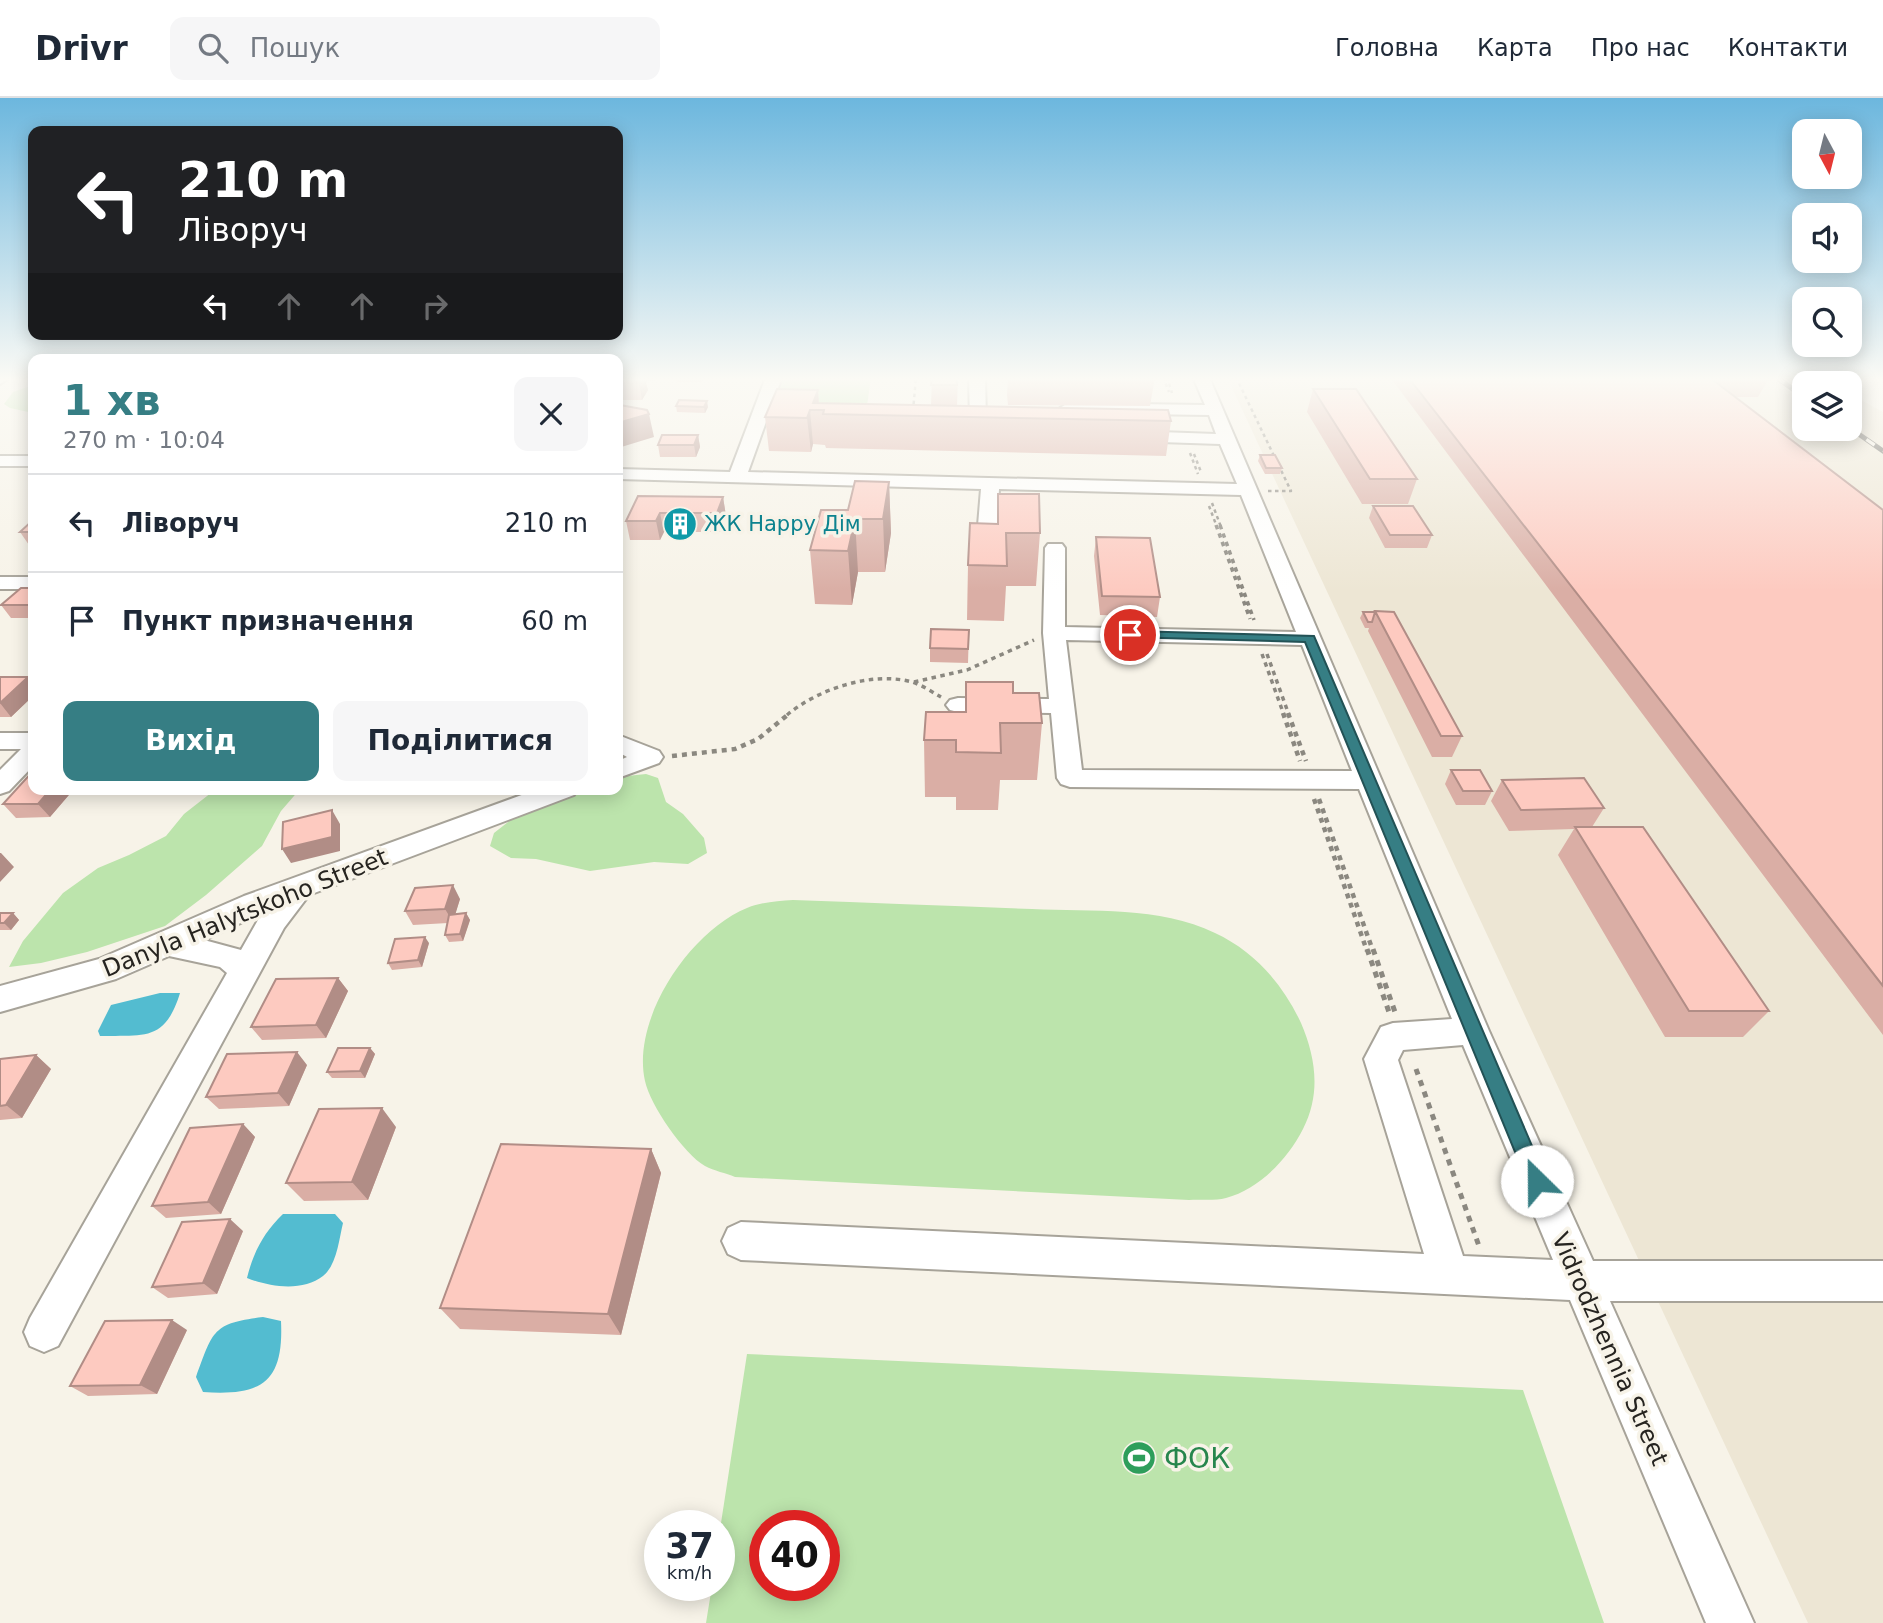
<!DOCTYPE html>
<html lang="uk">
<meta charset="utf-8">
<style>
body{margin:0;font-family:"DejaVu Sans",sans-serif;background:#f6f6f7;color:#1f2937;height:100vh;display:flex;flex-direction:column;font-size:26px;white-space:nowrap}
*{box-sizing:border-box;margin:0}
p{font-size:23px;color:#747a83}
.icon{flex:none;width:38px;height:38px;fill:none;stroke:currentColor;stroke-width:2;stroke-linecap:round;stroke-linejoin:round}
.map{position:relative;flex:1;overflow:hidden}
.details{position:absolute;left:28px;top:256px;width:595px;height:441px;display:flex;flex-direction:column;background:#fff;border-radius:14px;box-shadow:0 4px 18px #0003}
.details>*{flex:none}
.guide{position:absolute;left:28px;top:28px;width:595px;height:214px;border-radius:14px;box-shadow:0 4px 18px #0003;background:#202124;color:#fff;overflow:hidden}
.needle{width:46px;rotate:173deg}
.tools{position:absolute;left:1792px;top:21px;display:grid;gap:14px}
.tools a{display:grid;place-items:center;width:70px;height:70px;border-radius:14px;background:#fff;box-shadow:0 4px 18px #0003;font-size:35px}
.speed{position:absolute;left:644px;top:1412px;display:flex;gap:14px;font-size:35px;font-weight:700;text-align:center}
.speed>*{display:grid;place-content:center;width:91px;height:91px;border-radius:50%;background:#fff;box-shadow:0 4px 18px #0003;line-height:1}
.speed small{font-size:18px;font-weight:400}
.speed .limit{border:10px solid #d22;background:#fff;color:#111}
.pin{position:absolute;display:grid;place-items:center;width:60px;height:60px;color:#fff;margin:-30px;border:4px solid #fff;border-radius:50%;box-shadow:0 2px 7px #0007}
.me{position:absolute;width:77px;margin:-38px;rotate:337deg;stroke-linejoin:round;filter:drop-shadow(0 0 5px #0008)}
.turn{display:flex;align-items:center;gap:24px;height:147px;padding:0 35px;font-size:32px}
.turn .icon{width:91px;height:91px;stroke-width:2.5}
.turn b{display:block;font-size:49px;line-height:60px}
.lanes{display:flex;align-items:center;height:66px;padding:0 35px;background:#0003;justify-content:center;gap:35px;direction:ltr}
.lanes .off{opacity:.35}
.round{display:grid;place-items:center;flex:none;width:74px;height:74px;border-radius:14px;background:#f6f6f7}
.overview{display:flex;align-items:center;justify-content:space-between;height:119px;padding:0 35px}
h1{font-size:42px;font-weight:800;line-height:52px;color:#367e84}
.cta{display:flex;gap:14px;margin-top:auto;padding:14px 35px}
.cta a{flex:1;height:80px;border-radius:14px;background:#367e84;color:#fff;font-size:28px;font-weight:800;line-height:80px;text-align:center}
.cta a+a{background:#f6f6f7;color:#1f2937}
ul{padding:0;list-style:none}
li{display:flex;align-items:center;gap:21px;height:98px;padding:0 35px;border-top:2px solid #e0e1e3}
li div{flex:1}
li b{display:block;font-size:26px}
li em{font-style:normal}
header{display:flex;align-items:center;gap:42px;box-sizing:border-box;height:98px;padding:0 35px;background:#fff;border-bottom:2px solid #e0e1e3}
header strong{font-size:33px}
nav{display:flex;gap:38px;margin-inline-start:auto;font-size:24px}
.search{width:490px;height:63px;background:#f6f6f7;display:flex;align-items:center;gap:18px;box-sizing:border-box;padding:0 24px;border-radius:14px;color:#747a83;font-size:26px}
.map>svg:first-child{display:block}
.built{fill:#ede6d4}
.green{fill:#bce4ac;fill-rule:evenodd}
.water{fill:#53bcd0}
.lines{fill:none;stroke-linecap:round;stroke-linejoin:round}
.minor-casing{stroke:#a7a399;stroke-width:4}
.path-far3{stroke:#8b8880;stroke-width:2.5;stroke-dasharray:3.5 3.5;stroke-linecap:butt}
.path-far2{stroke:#8b8880;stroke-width:3.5;stroke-dasharray:4.5 4.5;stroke-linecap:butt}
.path-far1{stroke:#8b8880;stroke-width:4.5;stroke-dasharray:5 5;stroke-linecap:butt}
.path{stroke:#8b8880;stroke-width:5;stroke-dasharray:6 6;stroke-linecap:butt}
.minor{fill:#fff;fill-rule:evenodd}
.rail-casing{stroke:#58554f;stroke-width:5}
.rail{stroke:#f7f3e8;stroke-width:3.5;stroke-dasharray:10;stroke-linecap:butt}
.wall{fill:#daaea5}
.shaded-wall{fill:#b18d86}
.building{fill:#fdcac0;stroke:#b18d86;stroke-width:2}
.route{fill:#367e84;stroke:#235256;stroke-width:2}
.labels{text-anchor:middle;stroke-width:7;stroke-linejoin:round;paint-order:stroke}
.far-culture-label{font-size:21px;fill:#0d838f;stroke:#f7f3e8;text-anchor:start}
.street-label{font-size:24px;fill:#262420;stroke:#f7f3e8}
.near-leisure-label{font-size:28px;fill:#27864d;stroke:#f7f3e8;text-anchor:start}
</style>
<header>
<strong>Drivr</strong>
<div class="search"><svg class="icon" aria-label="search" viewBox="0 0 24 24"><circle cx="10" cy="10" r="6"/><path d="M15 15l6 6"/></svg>Пошук</div>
<nav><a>Головна</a><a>Карта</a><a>Про нас</a><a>Контакти</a></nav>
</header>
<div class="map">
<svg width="1883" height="1525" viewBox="0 0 1883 1525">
<rect width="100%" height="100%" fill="#f7f3e8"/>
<!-- built -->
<path class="built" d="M1227,279H1818L1830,285H1804V331H1850V296L1883,314V1525H1808Z"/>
<!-- green -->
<path class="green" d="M784,279H871L867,308L774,307Z
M33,287V315L10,310L4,306L13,294Z
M646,676L658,680L666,704L683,716L704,740L707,755L688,766L654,764L590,773L536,761L511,760L490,748L494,735L512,721L585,691H618V679Z
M216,691H300L281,713L262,748L206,797L165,828L87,854L41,865L9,869L23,843L63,795L98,770L129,757L166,738L184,716Z
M793,802C873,805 952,808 1032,811C1092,814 1159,808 1215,835C1254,853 1283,886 1301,925C1316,960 1321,996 1303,1031C1288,1061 1259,1091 1226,1100C1215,1103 1200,1101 1189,1102L735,1079C726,1075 714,1073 705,1068C684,1056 650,1007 645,983C631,921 690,833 747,810C762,804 777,803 793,802Z
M747,1256L1523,1292L1604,1525H706L712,1488H719V1438ZM765,1428H824V1488H765Z"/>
<!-- water -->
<path class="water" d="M160,895H180C165,944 144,937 100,938L98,933L111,907Z
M283,1116H335L343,1125C339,1141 337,1167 323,1178C303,1194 269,1189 247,1180C253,1155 264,1134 283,1116Z
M263,1219L281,1223C284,1285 261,1298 203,1294L196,1279C213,1233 212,1225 263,1219Z"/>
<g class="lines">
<!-- minor casing -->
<g class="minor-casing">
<path id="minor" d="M0,279H10L0,286Z
M766,279H782L748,374L1237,386L1220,346L1131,343L1123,338L1131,333L1216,336L1209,317L1068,315L1060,310L1068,305L1205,307L1193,279H1209L1489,933L1593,1163H1883V1203H1610L1754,1525H1706L1570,1202L741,1162L728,1156L722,1143L728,1130L741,1124L1424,1156L1364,961L1381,929L1393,925L1452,921L1359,691L1070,689L1061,686L1057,680L1051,615L958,614L950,612L946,607L950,602L958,600L1049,601L1043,535L1045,450L1048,446H1062L1065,450V529L1296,534L1241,397L999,391L995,464L992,468H978L975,464L981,391L618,381V371L730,374ZM1066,542L1302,547L1352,673L1082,672ZM1463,947L1553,1162L1463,1158L1398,962L1403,952Z
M969,279H985L986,323L978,328L970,323Z
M0,358H33V368H0Z
M0,479H33V491H0Z
M0,635H33V668L9,693L0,696V672L21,651H0Z
M618,637L659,653L663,659L659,665L618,680V663L627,659L618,654Z
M538,691H578L574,697L309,797L284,830L58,1248L44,1254L30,1248L24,1234L30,1220L227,875L220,869L169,858L116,881L0,914V888L99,861L244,798ZM262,815L241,852L204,842Z"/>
</g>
<!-- path-far3 -->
<path class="path-far3" d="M1163,279L1169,294
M1167,279L1172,295
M1236,279L1275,360
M913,313L916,279
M1190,355L1198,376
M1194,356L1201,374
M1268,393H1291L1279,368
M1212,405L1221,429
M1209,408L1217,429"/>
<!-- path-far2 -->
<path class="path-far2" d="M1216,427L1250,521
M1220,427L1254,522
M1262,556L1284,617
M1267,556L1289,617
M914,584L967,572L1034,542
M787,617C818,591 872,573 912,584C922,587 932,594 941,599"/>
<!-- path-far1 -->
<path class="path-far1" d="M1283,615L1300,663
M1288,615L1306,663
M672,658L735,651L758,641L790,615
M1314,701L1367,853
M1319,701L1373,853"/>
<!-- path -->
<path class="path" d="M1367,851L1390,917
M1373,851L1395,914
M1416,971L1479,1148"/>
<!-- minor -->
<use href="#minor" class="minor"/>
<!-- rail casing -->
<g class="rail-casing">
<path id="rail" d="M1776,279L1804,299
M1850,330L1883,353"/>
</g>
<!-- rail -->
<use href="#rail" class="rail"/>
</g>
<!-- wall -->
<path class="wall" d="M618,279H705L702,284H677L676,280L647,283L646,285L648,292L642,302H618Z
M932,279H958L957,308L1171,323L1166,358L826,350L825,347L813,346L811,354L769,353L765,319L818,292L819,305L931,307Z
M1008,279H1155L1150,308L1008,307L1007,297Z
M1390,279H1763L1768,282L1758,299H1735L1883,412V937Z
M1313,291L1417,381L1408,406H1362L1307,314Z
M676,308L708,309L705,315L677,314Z
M698,337L700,349L696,359H660L658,347Z
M1260,357L1282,370L1280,376H1265L1258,363Z
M889,384L891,435L885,474H858L852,507L815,506L810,452L848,412Z
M998,396L1040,435L1036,488H1006L1004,523L967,522L968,467L997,426Z
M723,399L726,418L720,434H664L660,442H630L626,423Z
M1373,408L1432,437L1427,450H1385L1369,420Z
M33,422V447H29L20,434Z
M1096,439L1160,499L1157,519L1100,517L1094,458Z
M33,490V520H11L1,507Z
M1363,514H1394L1462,638L1452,659H1432L1368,533L1369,530H1365L1360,520Z
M969,532L968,565L930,564V550Z
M0,579H28L33,585V598L11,619H0Z
M966,584L1013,595L1042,625L1037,682H1000L998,712H956V699H925L924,642L966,614Z
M1451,672L1492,693L1485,707H1456L1445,686Z
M1502,682L1604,710L1592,729L1769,913L1743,939H1665L1558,757L1574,731L1509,733L1491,703Z
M33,691H74L50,719L16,720L3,706Z
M460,801L455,816L466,815L470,822L463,843L449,844L445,837L448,825L413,827L405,813Z
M0,815H13L19,822L11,832H0Z
M429,845L422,869L392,872L388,865Z
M338,880L348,893L326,940L262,942L251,929Z
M370,950L375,956L365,980H332L327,974Z
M36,957L51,971L22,1020L0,1022V961Z
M307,967L289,1008L219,1011L206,999Z
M243,1026L255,1039L221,1116L166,1120L152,1108Z
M396,1029L368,1102L304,1103L286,1085Z
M651,1051L661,1075L621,1237L460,1231L440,1210Z
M243,1133L217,1196L168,1200L152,1189Z
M187,1232L157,1296L88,1298L70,1288Z"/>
<!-- shaded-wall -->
<path class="shaded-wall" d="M634,279H676V280L647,283L646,285L648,292L642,302L638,280Z
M818,292L819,312L813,305Z
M707,303L708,309L705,315L704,309Z
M810,312L813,346L811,354L807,320Z
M649,316L654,339L618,350V325Z
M698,337L700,349L696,359L694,347Z
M889,384L891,435L885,474L883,421Z
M723,399L726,418L720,434L717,415Z
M660,415L664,434L660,442L656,423Z
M855,421L858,474L852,507L848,453Z
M28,579L33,585V598L11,619L0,605Z
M51,691H74L50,719L38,706Z
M332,712L340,726V753L291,765L282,751Z
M0,755H1L14,769L0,784Z
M453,787L460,801L453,824L445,811Z
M13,815L19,822L11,832L4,825Z
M466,815L470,822L463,843L460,836Z
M425,839L429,845L422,869L418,862Z
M338,880L348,893L326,940L316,927Z
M370,950L375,956L365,980L360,973Z
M297,954L307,967L289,1008L278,995Z
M36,957L51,971L22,1020L6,1007Z
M382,1010L396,1029L368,1102L352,1084Z
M243,1026L255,1039L221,1116L208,1104Z
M651,1051L661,1075L621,1237L608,1216Z
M230,1121L243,1133L217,1196L203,1185Z
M172,1222L187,1232L157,1296L140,1287Z"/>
<!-- building -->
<path class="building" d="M932,279H957V287H931Z
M1408,279H1709L1883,412V888Z
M1734,279H1763L1768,282H1739Z
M777,291L818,292L813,305L1168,312L1171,323L823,316L824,312H810L807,320L765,319Z
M1313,291H1356L1417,381H1370Z
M679,302L707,303L704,309L676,308Z
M618,307H620L647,312L649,316L618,325Z
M662,337H698L694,347H658Z
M1260,357H1275L1282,370H1266Z
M855,383L889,384L883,421H855L848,453L810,452L821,412H848Z
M998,396H1039L1040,435H1006L1007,468L968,467L970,425L998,426Z
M638,398L723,399L717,415H660L656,423H626Z
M1373,408H1413L1432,437H1390Z
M33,422V434H20Z
M1096,439L1150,440L1160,499L1102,498Z
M21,490H33V507H1Z
M1375,513L1394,514L1462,638H1441Z
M1363,514H1375L1372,524H1368Z
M931,531L969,532L968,551L930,550Z
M0,579H28L0,605Z
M966,584H1013V595H1039L1042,625H1000L1001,655L956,654V642H924L926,614H966Z
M1451,672H1480L1492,693H1463Z
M33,673V691H51L38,706H3Z
M1584,680L1604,710L1521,712L1502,682Z
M332,712V739L282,751L283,724Z
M1575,729H1643L1769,913H1689Z
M453,787L445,811L405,813L415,790Z
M0,815H13L4,825H0Z
M466,815L460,836L445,837L449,817Z
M425,839L418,862L388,865L395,841Z
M338,880L316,927L251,929L276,881Z
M338,950H370L360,973L327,974Z
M297,954L278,995L206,999L227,956Z
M36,957L6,1007L0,1008V961Z
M382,1010L352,1084L286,1085L319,1011Z
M243,1026L208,1104L152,1108L190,1030Z
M501,1046L651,1051L608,1216L440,1210Z
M230,1121L203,1185L152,1189L182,1124Z
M172,1222L140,1287L70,1288L105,1223Z"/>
<!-- sky -->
<linearGradient id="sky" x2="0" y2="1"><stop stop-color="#6cb7de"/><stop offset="0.57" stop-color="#fbfaf5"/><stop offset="1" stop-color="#fbfaf5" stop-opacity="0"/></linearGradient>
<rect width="1883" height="493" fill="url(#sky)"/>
<!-- route -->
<path class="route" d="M1130,533L1314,538L1547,1083L1544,1090L1537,1093L1530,1090L1527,1083L1305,544L1125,539L1124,537Z"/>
<!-- icons -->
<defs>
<g id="building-disc" transform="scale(1.75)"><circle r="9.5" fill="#0f9aa8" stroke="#f7f3e8"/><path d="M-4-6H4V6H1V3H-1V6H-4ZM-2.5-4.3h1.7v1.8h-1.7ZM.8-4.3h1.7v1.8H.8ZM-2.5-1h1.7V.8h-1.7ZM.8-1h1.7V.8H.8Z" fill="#fff"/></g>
<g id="stadium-disc" transform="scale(1.75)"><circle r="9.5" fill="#2e9e5b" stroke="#f7f3e8"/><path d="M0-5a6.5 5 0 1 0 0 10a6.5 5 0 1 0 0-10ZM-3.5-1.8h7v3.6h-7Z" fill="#fff"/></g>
</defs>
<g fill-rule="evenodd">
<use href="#building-disc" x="680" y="426"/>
<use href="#stadium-disc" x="1139" y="1360"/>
</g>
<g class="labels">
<!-- far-culture labels -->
<g class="far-culture-label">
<text x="704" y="433">ЖК Happy Дім</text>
</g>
<!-- street labels -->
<g class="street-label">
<text transform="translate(245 815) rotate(-22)" y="8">Danyla Halytskoho Street</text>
<text transform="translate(1610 1251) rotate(66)" y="8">Vidrodzhennia Street</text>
</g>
<!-- near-leisure labels -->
<g class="near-leisure-label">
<text x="1164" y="1370">ФОК</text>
</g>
</g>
</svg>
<div class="tools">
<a><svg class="needle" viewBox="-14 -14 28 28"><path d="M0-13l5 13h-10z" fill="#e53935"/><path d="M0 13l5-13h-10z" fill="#747a83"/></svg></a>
<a><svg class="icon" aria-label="sound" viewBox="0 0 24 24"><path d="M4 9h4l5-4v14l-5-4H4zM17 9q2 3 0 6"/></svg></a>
<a><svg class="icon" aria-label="search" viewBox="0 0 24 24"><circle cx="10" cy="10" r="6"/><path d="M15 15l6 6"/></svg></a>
<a><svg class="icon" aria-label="layers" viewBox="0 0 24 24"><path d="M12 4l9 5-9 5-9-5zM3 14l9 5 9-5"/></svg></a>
</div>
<div class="speed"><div>37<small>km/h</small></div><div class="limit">40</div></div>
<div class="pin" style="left:1130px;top:537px;background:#d93025"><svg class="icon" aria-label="arrive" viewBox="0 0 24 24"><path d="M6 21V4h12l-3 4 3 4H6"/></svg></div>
<svg class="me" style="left:1537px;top:1083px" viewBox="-20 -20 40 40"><circle r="19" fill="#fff"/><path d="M0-13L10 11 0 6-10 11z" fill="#367e84"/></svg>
<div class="guide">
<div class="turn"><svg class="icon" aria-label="left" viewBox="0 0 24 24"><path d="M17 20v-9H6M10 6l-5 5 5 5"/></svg><div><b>210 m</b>Ліворуч</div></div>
<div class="lanes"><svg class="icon" aria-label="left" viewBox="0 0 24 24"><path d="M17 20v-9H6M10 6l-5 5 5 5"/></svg><svg class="icon off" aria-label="ahead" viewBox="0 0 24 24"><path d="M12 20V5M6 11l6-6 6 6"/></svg><svg class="icon off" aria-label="ahead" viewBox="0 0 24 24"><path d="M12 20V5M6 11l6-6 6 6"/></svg><svg class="icon off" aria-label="right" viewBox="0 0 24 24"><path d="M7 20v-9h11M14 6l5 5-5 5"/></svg></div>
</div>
<section class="details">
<div class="overview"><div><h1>1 хв</h1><p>270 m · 10:04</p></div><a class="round"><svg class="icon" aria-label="close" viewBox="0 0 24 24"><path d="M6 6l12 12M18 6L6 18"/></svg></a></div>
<ul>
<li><svg class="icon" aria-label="left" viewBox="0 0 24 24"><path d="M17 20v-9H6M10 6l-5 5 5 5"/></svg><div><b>Ліворуч</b></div><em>210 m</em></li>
<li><svg class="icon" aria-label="arrive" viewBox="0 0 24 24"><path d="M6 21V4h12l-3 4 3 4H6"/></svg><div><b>Пункт призначення</b></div><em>60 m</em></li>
</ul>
<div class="cta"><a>Вихід</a><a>Поділитися</a></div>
</section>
</div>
